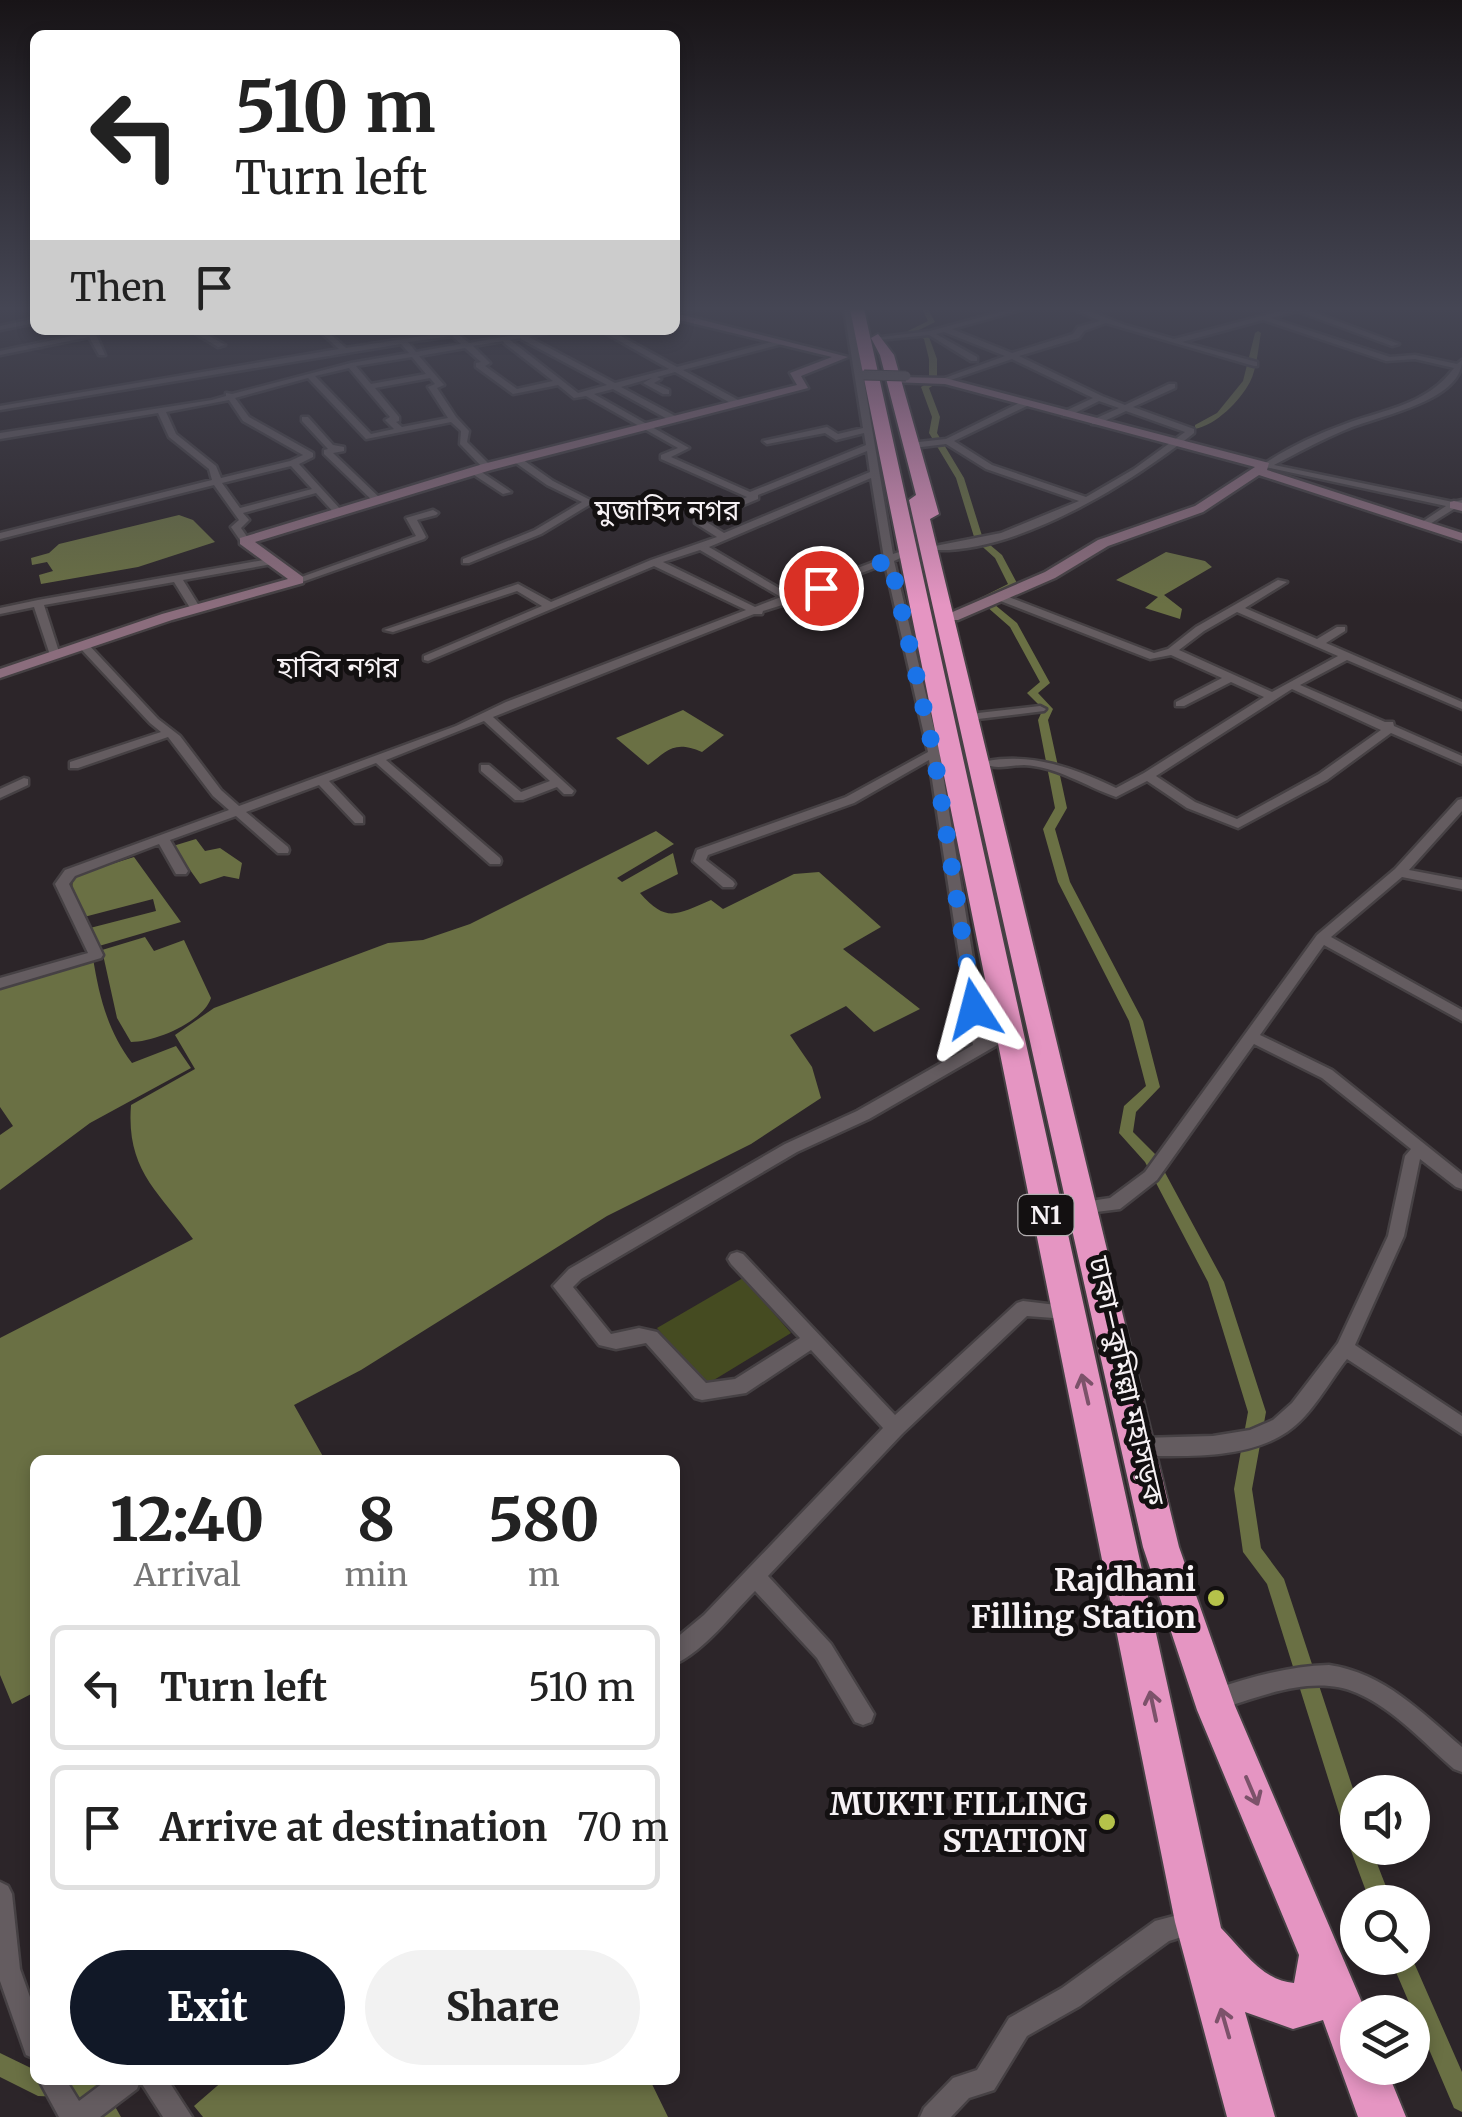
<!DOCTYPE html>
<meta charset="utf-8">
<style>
body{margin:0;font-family:Merriweather,"Noto Sans Bengali",serif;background:#f2f2f2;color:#222;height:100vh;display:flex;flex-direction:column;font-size:38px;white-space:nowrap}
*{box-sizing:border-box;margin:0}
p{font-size:32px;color:#767676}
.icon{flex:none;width:55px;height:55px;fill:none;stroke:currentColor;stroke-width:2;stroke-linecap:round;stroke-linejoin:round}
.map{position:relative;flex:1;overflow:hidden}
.panel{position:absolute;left:30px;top:1455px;width:650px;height:630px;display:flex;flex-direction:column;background:#fff;border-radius:15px;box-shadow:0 5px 15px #0003}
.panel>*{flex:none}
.hud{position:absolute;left:30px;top:30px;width:650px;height:305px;border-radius:15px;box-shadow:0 5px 15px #0003;background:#fff;color:#222;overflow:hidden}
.controls{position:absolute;left:1340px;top:1775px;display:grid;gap:20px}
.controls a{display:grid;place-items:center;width:90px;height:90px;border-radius:50%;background:#fff;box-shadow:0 5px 15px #0003;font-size:50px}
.pin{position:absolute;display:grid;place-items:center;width:85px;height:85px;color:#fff;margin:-42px;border:5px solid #fff;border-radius:50%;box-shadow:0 2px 10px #0007}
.me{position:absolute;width:110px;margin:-55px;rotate:351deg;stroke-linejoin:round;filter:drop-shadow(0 0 8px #0008)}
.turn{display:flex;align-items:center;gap:35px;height:210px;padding:0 40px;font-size:45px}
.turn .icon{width:130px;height:130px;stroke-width:2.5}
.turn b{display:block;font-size:70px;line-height:85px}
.then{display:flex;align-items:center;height:95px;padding:0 40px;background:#0003;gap:20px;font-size:38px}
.eta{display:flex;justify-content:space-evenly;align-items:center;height:170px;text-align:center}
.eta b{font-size:60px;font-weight:800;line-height:70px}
.button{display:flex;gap:20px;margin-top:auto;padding:20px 40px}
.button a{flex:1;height:115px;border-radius:60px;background:#111827;color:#fff;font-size:40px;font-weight:800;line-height:115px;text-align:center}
.button a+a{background:#f2f2f2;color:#222}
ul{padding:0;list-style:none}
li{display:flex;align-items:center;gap:30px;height:125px;margin:0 20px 15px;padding:0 20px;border:5px solid #e0e0e0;border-radius:15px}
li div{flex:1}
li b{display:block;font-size:38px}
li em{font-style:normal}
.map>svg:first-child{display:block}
.green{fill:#454b21}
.water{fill:#6a7044}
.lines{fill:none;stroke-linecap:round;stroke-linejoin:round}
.canal{fill:#6a7044;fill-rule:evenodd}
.street-casing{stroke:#464144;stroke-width:5}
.secondary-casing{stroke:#464144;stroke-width:5}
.highway-casing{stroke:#464144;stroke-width:4}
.street{fill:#645c60;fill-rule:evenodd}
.secondary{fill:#8b6d7d;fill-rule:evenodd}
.highway{fill:#e595c2;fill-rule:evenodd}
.street-bridge-casing{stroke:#464144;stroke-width:11;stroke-linecap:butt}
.street-bridge{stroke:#645c60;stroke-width:9}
.oneway{stroke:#7c526a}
.route{stroke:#1a73e8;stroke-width:18;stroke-dasharray:0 32.4}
.poi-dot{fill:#b5c24a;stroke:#131011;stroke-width:4}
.labels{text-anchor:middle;stroke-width:10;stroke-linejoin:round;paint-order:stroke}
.shield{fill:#131011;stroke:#b2aeb0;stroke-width:2.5}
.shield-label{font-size:25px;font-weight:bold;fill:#f6f1f4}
.far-quarter-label{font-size:28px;fill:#f6f1f4;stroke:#131011}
.street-label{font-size:28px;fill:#f6f1f4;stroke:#131011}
.near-poi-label{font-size:32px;font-weight:bold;fill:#f6f1f4;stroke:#131011;text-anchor:end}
</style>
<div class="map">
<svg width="1462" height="2117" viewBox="0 0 1462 2117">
<rect width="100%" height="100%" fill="#2c2529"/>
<!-- green -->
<path class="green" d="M743,1278L791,1333L704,1386L657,1328Z"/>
<!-- water -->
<path class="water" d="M179,515L193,520L215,542L138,567L41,584L39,575L53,571L47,562L32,565L31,558L49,553L59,544Z
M1166,552L1205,561L1212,567L1164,595L1182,609L1180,619L1145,608L1158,597L1116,580Z
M683,710L724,735L702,752C672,739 666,753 648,765L616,738Z
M656,831L674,844L617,878L622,882L673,853L678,874L640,893C667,924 677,914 711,900L723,909L794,874L819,872L881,927L843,949L920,1009L874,1032L846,1006L790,1035L812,1067L821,1098L751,1144L607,1216L361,1370L294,1405L325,1460H35V1692L12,1704L0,1675V1338L193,1239C158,1191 126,1170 131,1105L195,1069L175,1035L214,1008L388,943L423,940L470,924Z
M196,839L205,851L220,848L242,863L239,879L224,876L200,884L173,846Z
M134,857L181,922L99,946L90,928L156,911L153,899L84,917L72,891L73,876Z
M145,937L154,951L184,940L211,998C203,1022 155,1042 131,1042L117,1018L102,950Z
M93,958C99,996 108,1032 132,1063L176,1046L191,1068L90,1123L0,1190V1135L13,1126L0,1107V985Z
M224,2080H650L668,2117H203L194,2106Z"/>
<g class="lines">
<!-- canal -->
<path class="canal" d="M922,309H928L935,322L917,331L929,337L937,359V383L929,388L940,417L937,433L964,478L983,539L1002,555L1018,585L989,600L1017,623L1050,683L1038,693L1053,709L1048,720L1067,808L1055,829L1070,882L1143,1021L1160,1087L1136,1112L1133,1132L1155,1154L1224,1282L1266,1412L1252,1489L1261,1548L1284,1579L1358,1804V1848H1371L1392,1902H1370L1350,1848L1267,1584L1243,1552L1234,1489L1248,1412L1208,1282L1145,1162L1119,1133L1124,1106L1146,1086L1129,1021L1058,882L1043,829L1055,808L1038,720L1043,709L1027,693L1040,682L1010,627L978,599L1008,584L995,558L975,540L956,478L929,433L932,417L921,387L929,382V359L924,339L908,331L928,321Z
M1258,331L1261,333C1258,348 1257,368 1250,382C1240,401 1216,425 1195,429V425L1217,413L1243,381L1255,333Z
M1390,1958H1412L1462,2072V2112L1454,2108Z
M0,2053L35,2070V2080H100L121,2117H96L85,2098L38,2096L0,2077Z"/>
<!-- street casing -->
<g class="street-casing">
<path id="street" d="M686,309H699L675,316V312Z
M844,309H852L893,554L908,549L913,552L894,561L939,749L946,752L940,756L986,1038L1008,1027L1015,1032L1013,1036L869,1119L797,1152L581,1279L573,1287L611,1334L639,1328L657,1332L706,1383L735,1379L800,1338L731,1264L728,1259L731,1254L737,1252L743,1254L895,1415L1017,1303L1023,1301L1073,1307L1076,1312L1073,1317L1067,1319L1027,1316L902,1434L768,1576L831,1644L874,1714L871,1722L863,1725L855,1722L817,1658L755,1591C733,1613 704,1651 675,1664V1639L704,1615L883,1428L811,1350L746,1393L702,1400L695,1398L646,1343L616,1349L599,1345L553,1286L569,1269L785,1144L857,1111L973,1045L929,760L854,803L708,855L706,860L733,881L735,884L733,887H723L693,861L697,850L846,797L928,752L885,564L796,598L795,601L763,611L762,614H754L493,717L574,791L572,794H564L557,787L523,800H515L481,771V765H489L521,792L550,781L484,721L386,760L500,858L501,861L500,864H490L376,763L329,781L363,817V823H355L319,785L246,812L288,847L289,850L288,853H278L236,816L170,840L188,871L186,874H176L159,844L75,876L69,884L103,955L101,958L0,988V978L88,953L55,884L65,870L229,810L213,796L168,737L78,768H70V762L161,732L150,723L80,648V644H88L158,719L180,736L221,790L239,806L456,726L506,702L746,610L654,566L428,661L424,660V656L542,606L517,591L393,632L384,630L518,584L551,602L651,560L717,537L695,523V519L747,497L661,459V455L678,448L586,396L574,398L558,385L513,394L476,367V363L481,362L465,348L419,356L444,385L437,388L456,417L469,431L467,442L490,465V469H484L460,444L461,431L451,422L366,439L308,378L235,398L249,417L313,453V457L299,464L342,511V515H336L316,493L243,513L249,520L241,528L250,541L245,544L242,543L231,527L239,520L214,485L0,539V533L212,480L209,469L169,437L158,413L0,439V433L212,400L226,396V393L232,394L351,363L409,353L401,344L0,410V406L339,349L318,330H326L346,348L454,331L469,343L543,330H560L529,337L615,383L669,369L600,330H610L677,367L779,340L782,344L683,370L740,401V405H734L675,372L657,377L661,379L654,383L669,390V394H663L643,383L652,378L621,387L677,417V421H671L613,389L594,394L689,448L671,457L750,492L866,445L864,433L836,440L825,433L767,444L763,441L827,427L838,434L863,428ZM452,336L461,344L416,352L408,342ZM521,338V339L607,385L578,393L510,340ZM503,341L504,343L553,381L517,389L485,366L490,363L473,346ZM412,357L426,374L371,384L356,366ZM349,368L390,417L385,420L394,429L371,434L315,376ZM430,378L435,384L428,387L448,418L402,427L396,422L399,421V417L375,388ZM229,400L243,421L303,455L290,461L221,478L216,466L176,434L166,412ZM867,451L870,472L724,533L705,521L758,499V495ZM291,466L312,489L240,508L222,483ZM871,478L884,558L789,594L709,547ZM700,550L781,597L755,607L663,562Z
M1011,309H1024L952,329L1012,353L1073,334L1078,327L1100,321L1073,309H1084L1125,325L1174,339L1288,309H1305L1399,344L1392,346L1297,311L1271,318L1390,357L1415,355L1457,364L1462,360C1462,402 1376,416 1345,430C1321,440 1297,453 1274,465L1453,502L1462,500V504L1425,527L1422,526V522L1446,506L1261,466C1285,449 1317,434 1345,424C1385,409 1427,405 1454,368L1415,359L1386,361L1263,320L1182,342L1257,362V366H1254L1106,323L1084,331L1079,338L1019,356L1102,396L1125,405L1169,384H1175V388L1133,407L1194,429V433C1131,483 1018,553 935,550V546L1001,533L1079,501L986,469L946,444L913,448L909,445L910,443L946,439L1021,402H1027V406L954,441L992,465L1086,497L1134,469L1185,432L1126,411L1098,424H1092V420L1119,408L1099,401L1069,416H1063V412L1093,398L1012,359L942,383V379L1005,356L944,332L936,334L977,357V361H971L929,335L878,340L874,338L930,331Z
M32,319L35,323L0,330V326Z
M85,330L95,332L105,355H99L89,337L0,355V351L87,333Z
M159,330L152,333L148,331L149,330Z
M190,330H199L225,345L218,347Z
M302,417H308L333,445L344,447V451L333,453L381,499V503H375L324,454V450L328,449L302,421Z
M513,457H519L553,481L594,502L541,534L469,563H463V559L535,530L582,502L547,485L513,461Z
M474,468L477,469L511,492L503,494L471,473L470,471Z
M433,510L438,513L436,515L417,520L426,537L424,539L302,582L293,580L416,536L406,518Z
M269,559L274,562L272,564L183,580L201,609L196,612L192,611L174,582L44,605L60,655L55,658L50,655L34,607L0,614V608L38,600Z
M1278,580L1287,582L1245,608L1317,639L1337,627H1345V631L1326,643L1462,702V709L1347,660L1300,685L1385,722H1393L1394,726L1462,756V764L1391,733L1327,780L1238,828L1187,808L1147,781L1116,797C1085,786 1058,767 1024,765C1011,765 996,770 985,764L987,761C1033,753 1074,768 1116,788L1144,773L1264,697L1231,682L1184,706H1176V702L1222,678L1171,655L1150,659L998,600V596H1006L1154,653L1168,649L1196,627ZM1237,612L1338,656L1272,692L1179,650L1204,631ZM1292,689L1381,730L1319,774L1237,819L1195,802L1156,776Z
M1040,706L1046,709L1044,711L978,719L972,716L978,713Z
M24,778L28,779V785L0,798V789Z
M1462,799V811L1409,870L1462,880V889L1402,877L1331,937L1462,1010V1021L1324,945L1260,1035L1332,1070L1462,1174V1189L1456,1187L1420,1159L1404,1236L1355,1345L1462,1416V1434L1347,1359C1328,1383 1313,1414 1287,1432C1247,1459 1187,1456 1141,1456L1134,1453L1131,1447L1134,1441L1141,1438L1213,1436L1250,1430L1273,1420L1292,1403L1338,1343L1388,1236L1405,1156L1411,1149L1322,1078L1254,1044L1157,1180L1120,1209L1096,1212L1090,1211L1088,1206L1090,1201L1110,1198L1145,1172L1317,935L1395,869L1458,800Z
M1329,1665C1384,1673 1421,1712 1462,1747V1772L1454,1769C1424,1743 1394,1709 1357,1693C1313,1673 1256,1698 1214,1711L1206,1708L1203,1700L1206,1692L1214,1689C1252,1677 1289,1666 1329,1665Z
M0,1882L8,1886L12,1894L20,1969L35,2011V2059L26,2055L0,1981Z
M1193,1911L1201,1915L1205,1923L1201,1931L1169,1941L1080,2006L1027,2036L994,2090L969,2098L951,2117H920L924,2108L953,2078L977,2070L1009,2018L1062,1988L1155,1921Z
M39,2080H66L79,2101L107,2080H168L192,2117H163L140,2081L137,2089L100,2117H59Z"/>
</g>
<!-- secondary casing -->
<g class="secondary-casing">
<path id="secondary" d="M675,313L848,357L801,376L808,388L491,470L255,542L303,577V583L172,620L0,678V669L162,614L288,579L240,544V538L483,464L797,385L790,373L832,357L675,319Z
M895,377L945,378L1269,463L1267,470L1462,533V541L1259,475L1203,512L1108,546L1055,578L958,620H948V614L1045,572L1098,540L1195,506L1255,467L945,384L891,382V378Z
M1454,501L1462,503V511L1450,508V502Z"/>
</g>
<!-- highway casing -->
<g class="highway-casing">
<path id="highway" d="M850,309H864L1221,1928C1242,1949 1262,1981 1294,1983L1299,1955L1197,1710L1143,1547L909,500L916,495L880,355L871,338L878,334L894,355L939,514L930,519L1179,1547L1235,1706L1366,2012H1358V2068H1386L1406,2117H1358L1323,2020L1293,2029L1245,2012L1275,2117H1227L1175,1922Z"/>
</g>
<!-- street -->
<use href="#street" class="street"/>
<!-- secondary -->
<use href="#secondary" class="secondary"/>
<!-- highway -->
<use href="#highway" class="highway"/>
<!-- street-bridge casing -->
<g class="street-bridge-casing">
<path id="street-bridge" d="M864,375L906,376"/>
</g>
<!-- street-bridge -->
<use href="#street-bridge" class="street-bridge"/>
</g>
<!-- one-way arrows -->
<defs><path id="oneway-shaft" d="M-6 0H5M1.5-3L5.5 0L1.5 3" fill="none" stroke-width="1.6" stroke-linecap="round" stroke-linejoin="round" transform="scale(2.5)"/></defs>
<g class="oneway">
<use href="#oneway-shaft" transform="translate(1085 1389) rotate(-103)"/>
<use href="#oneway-shaft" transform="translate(1153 1706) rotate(-102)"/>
<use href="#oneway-shaft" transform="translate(1252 1791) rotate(67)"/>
<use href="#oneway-shaft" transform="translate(1225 2023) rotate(-106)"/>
</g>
<!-- sky -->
<linearGradient id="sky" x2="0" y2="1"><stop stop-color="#181417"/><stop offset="0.51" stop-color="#454654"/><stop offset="1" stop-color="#454654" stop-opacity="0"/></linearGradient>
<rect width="1462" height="605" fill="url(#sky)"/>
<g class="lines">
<!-- route -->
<path class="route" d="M821,588L890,559L934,754L974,1009"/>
</g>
<!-- markers -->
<g class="poi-dot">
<circle cx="1216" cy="1598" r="10"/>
<circle cx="1107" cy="1822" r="10"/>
</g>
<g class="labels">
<!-- shield labels -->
<rect class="shield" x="1018.5" y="1195" width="55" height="40" rx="8"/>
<g class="shield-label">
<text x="1046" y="1224">N1</text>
</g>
<!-- far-quarter labels -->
<g class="far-quarter-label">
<text x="667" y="520">মুজাহিদ নগর</text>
<text x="338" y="677">হাবিব নগর</text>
</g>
<!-- street labels -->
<g class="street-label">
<text transform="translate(1127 1381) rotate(77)" y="10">ঢাকা–কুমিল্লা মহাসড়ক</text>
</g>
<!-- near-poi labels -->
<g class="near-poi-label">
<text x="1196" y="1591">Rajdhani<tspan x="1196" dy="37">Filling Station</tspan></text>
<text x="1087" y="1815">MUKTI FILLING<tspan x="1087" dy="37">STATION</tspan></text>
</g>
</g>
</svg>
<div class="controls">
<a><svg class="icon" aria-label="sound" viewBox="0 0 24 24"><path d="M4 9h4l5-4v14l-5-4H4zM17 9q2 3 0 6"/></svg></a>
<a><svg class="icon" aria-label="search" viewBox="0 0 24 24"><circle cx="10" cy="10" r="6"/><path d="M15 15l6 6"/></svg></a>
<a><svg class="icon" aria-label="layers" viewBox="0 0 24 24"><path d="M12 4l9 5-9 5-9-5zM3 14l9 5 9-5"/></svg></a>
</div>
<div class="pin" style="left:821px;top:588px;background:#d93025"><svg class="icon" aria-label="arrive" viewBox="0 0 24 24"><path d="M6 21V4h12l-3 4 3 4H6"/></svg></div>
<svg class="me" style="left:974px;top:1009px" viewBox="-20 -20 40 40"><path d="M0-17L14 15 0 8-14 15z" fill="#1a73e8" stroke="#fff" stroke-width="4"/></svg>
<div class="hud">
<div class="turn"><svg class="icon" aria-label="left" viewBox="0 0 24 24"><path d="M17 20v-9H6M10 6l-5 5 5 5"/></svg><div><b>510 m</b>Turn left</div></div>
<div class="then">Then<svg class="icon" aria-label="arrive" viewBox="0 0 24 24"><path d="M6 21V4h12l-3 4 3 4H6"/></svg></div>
</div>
<section class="panel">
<div class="eta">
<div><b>12:40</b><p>Arrival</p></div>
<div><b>8</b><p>min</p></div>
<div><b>580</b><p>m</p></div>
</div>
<ul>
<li><svg class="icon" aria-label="left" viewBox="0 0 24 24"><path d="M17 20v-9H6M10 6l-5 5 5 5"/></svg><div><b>Turn left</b></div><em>510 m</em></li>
<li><svg class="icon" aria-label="arrive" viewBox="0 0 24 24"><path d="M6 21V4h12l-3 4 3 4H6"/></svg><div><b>Arrive at destination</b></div><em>70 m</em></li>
</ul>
<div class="button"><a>Exit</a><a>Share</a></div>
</section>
</div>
